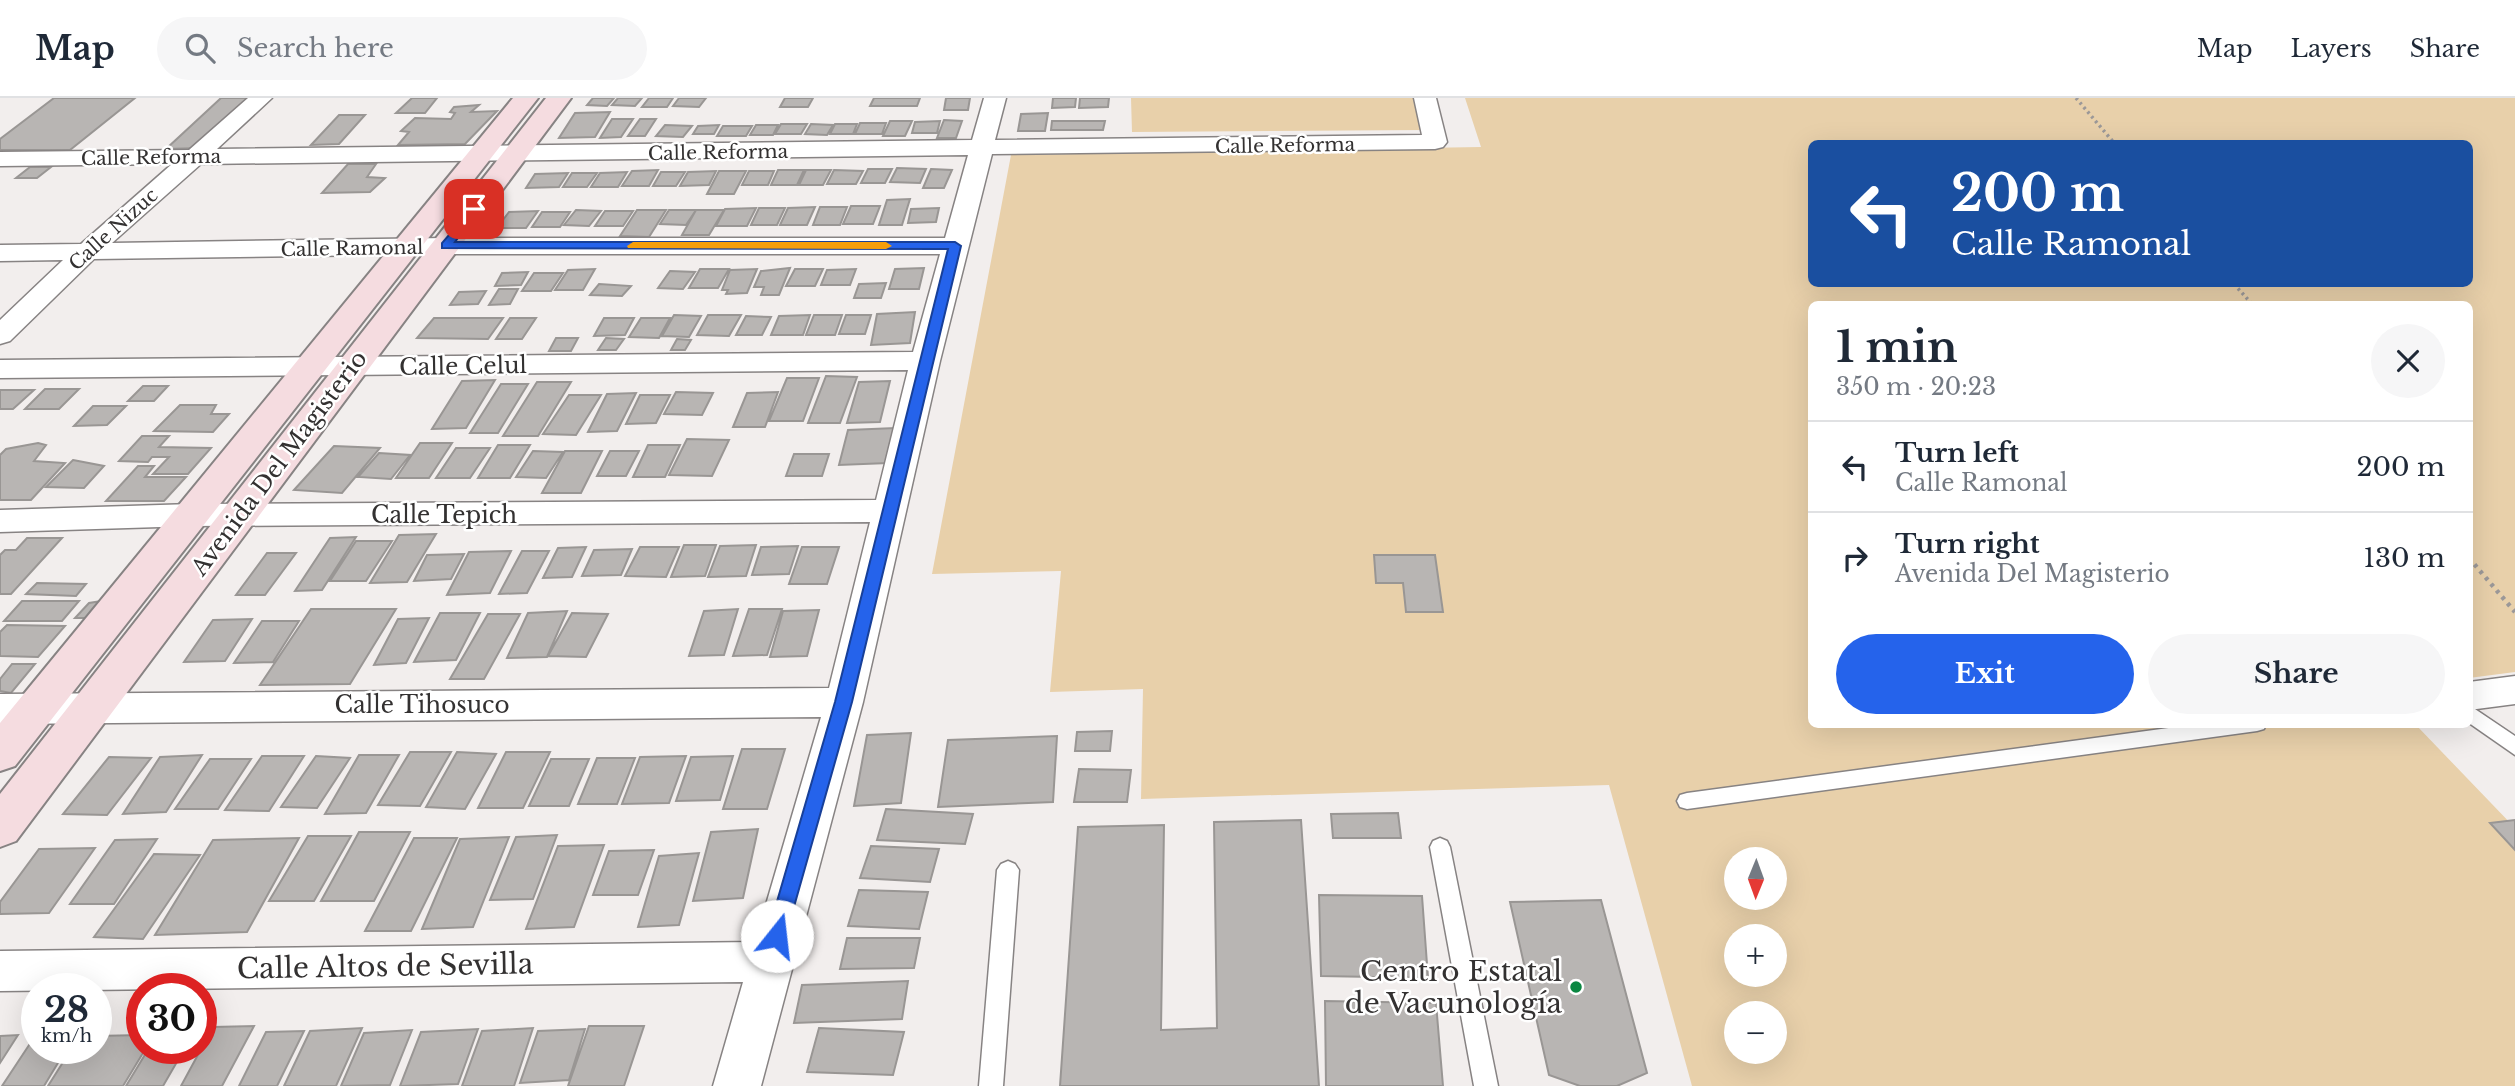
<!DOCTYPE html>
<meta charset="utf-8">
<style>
body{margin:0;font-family:"Libre Baskerville",serif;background:#f6f6f7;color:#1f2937;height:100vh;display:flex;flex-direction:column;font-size:26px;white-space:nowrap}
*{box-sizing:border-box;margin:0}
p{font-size:23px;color:#747a83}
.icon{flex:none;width:38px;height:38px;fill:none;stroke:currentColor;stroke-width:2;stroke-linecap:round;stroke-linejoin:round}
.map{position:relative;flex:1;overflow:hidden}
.side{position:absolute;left:1808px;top:203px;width:665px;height:427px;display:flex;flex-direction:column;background:#fff;border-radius:10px;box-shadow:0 7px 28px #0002}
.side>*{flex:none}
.hud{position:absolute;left:1808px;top:42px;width:665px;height:147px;border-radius:10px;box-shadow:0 7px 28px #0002;background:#1a4fa0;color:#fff;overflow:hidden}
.needle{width:46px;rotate:181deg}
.controls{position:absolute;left:1724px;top:749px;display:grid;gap:14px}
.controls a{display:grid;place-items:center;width:63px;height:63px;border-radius:50%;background:#fff;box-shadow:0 7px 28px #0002;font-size:35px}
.speed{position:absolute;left:21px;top:875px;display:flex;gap:14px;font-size:35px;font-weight:700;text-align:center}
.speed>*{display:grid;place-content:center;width:91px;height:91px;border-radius:50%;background:#fff;box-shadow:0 7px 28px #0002;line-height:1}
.speed small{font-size:18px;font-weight:400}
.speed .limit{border:10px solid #d22;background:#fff;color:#111}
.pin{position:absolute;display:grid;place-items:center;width:60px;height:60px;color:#fff;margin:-30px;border-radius:14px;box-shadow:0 4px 10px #0006}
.me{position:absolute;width:77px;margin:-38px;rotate:16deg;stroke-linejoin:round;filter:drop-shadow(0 0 5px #0008)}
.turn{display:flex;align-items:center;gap:24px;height:147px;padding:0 28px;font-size:32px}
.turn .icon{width:91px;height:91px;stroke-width:2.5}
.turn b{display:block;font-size:49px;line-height:60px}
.round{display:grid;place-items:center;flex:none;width:74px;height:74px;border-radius:37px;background:#f6f6f7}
.overview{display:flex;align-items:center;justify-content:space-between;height:119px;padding:0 28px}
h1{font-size:42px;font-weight:800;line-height:52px}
.action{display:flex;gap:14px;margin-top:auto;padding:14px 28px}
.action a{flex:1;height:80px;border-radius:42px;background:#2563eb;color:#fff;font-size:28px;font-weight:800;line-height:80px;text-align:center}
.action a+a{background:#f6f6f7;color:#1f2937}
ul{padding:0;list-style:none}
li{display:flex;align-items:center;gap:21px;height:91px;padding:0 28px;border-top:2px solid #e0e1e3}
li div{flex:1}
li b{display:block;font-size:26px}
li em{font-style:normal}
header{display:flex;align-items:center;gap:42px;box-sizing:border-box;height:98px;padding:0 35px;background:#fff;border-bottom:2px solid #e0e1e3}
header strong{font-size:33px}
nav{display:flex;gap:38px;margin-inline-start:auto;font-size:24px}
.search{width:490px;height:63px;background:#f6f6f7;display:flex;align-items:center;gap:18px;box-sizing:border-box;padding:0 24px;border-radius:38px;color:#747a83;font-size:26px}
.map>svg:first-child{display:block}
.green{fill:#e8d0aa;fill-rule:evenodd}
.building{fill:#b8b5b3;stroke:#999694;stroke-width:2}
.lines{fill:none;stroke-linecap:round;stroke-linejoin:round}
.lane-casing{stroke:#878383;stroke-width:3}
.street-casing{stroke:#878383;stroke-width:3}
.secondary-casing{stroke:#878383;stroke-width:4}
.path-far1{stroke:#9b9898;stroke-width:3.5;stroke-dasharray:2.5 3.5;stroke-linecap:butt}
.path{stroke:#9b9898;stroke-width:4.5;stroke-dasharray:3.5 5;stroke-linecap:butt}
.lane{fill:#fff;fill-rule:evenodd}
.street{fill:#fff;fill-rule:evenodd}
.secondary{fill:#f5dce0;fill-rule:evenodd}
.route{fill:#2563eb;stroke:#184099;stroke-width:2}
.slow{fill:#f59e0b}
.poi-dot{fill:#0a8741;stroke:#fff;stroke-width:2.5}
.labels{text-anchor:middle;stroke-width:5;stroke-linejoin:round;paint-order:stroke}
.far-street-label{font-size:19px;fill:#333131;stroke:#fff}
.street-label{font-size:23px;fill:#333131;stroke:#fff}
.near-street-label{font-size:28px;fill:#333131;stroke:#fff}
.near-poi-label{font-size:28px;fill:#333131;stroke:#fff;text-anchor:end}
</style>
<header>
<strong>Map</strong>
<div class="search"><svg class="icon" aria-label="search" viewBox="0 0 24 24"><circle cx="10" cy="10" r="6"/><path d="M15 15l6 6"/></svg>Search here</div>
<nav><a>Map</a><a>Layers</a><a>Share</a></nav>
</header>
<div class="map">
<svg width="2515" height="988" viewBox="0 0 2515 988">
<rect width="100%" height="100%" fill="#f2eeed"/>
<!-- green -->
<path class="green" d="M1131,0H1419L1426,32L1132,34Z
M1465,0H2515V574L2469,580V206H1811V626L2416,627L2515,730V988H1692L1609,687L1141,701L1143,591L1050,594L1061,473L932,476L1011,57L1481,49ZM1811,46H2469V186H1811ZM1736,761H1774V800H1736ZM1736,838H1774V877H1736ZM1736,915H1774V954H1736Z"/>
<!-- building -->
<path class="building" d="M54,0H135L70,52H0V41Z
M221,0H258L201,50L166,51Z
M412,0H437L425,15H396Z
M593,0H614L607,8L587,7Z
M618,0H642L635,8L612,7Z
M649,0H673L667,9H642Z
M679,0H706L699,9L673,8Z
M785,0H813L808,9H780Z
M874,0H920L917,8H870Z
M946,0H970L968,12H944Z
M1053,0H1076L1075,9L1052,10Z
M1080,0H1109L1108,9L1079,10Z
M479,7L471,14L497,13L465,46L398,47L409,34L401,33L415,20L451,21L455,15L450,14L454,9Z
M610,14L595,39L559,40L575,15Z
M1048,15L1045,33H1018L1021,16Z
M339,17H365L339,46L311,47Z
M612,21H633L621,39L600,40Z
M640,21H656L645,38H628Z
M944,22L962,23L956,40H937Z
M890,23H912L905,38H883Z
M940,23L937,35H912L915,24Z
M1052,23H1105L1103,32H1051Z
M860,25H886L882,36H855Z
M781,26H807L801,36H775Z
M811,26L833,27L827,37L805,36Z
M835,26H857L853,36H830Z
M665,27L692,28L683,39L656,38Z
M719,27L714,36H693L698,28Z
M756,27H778L773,37H750Z
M723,28H752L746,38H717Z
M348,66H376L367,79L385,80L370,94L322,95Z
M30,69H51L37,80H16Z
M897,70L926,71L920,85L890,84Z
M868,71H892L885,85H861Z
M931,71L952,72L944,90H923Z
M658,72L649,88H622L632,73Z
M778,72H804L797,87H771Z
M806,72H831L823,87H799Z
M834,72L863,73L856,86H827Z
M716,73L709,87L680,88L688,74Z
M719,73H746L734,96H707Z
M749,73H774L768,87H742Z
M627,74L618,89H591L600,75Z
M661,74H685L676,88H653Z
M568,75L559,89L526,90L535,76Z
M572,75H597L587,89H563Z
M910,101L902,127H879L887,102Z
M851,108H880L873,126H843Z
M815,109L807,127H780L788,110Z
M820,109H847L840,127H813Z
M756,110L747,128H716L725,111Z
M759,110H785L777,127H751Z
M939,110L936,124L908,125L911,111Z
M576,112L601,113L589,128L564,127Z
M637,112H666L649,139L620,138Z
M669,112H696L686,127L660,126Z
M696,112H724L709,137H682Z
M538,113L526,130H497L509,114Z
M605,113H633L623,128H595Z
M542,114H570L560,129H532Z
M790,170L779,197H761L764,189H754L761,173Z
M924,170L919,191H889L895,171Z
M595,171L583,192H555L568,172Z
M700,171H729L718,190H689Z
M757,171L747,195L726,196L728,192H722L730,172Z
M795,171H823L815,188H786Z
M856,171L850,187H821L827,172Z
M670,173L695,174L683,191L658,190Z
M528,174L521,187L495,188L502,175Z
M534,175H563L551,193H522Z
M886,185L881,200H854L859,186Z
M599,186L631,188L622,198L590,197Z
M499,191H518L510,206L489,207Z
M486,193L478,206L450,207L459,194Z
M915,214L910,245L871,247L877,216Z
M674,217L701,218L689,239L662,238Z
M708,217H741L729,238L697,237Z
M810,217L803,237H771L779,218Z
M814,217H842L835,237H806Z
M846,217H871L865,236H839Z
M746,218L771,219L762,237H736Z
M434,220H503L488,241L417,240Z
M510,220H536L522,241H496Z
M604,220H634L625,237L594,238Z
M641,220H670L659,240L629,239Z
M556,240H578L571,253H549Z
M606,240L624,241L616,252H598Z
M677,241L691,242L685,252H671Z
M826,278L857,279L840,325H808Z
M787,280H819L803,323H769Z
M495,282L466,330L432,331L462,283Z
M890,283L880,324L847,325L859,284Z
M537,284H571L538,338H503Z
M501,286H528L498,335H470Z
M143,288H168L154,303H128Z
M45,291H79L59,311H25Z
M0,292H34L13,311H0Z
M676,294L713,295L702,317L664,316Z
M778,294L765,329H733L747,295Z
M636,295L617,333L588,334L607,296Z
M569,297H601L576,337L543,336Z
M640,297H670L656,325L626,326Z
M180,307H216L211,316H229L213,334L154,333Z
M93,308H126L107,327L74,328Z
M895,330L888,365L839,367L848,332Z
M142,338H169L159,349L211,350L188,376H153L169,359H152L148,364L119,363Z
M687,341L729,342L712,378L669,377Z
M38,345L46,347L34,363L65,365L31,402H0V357L6,351Z
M420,345H452L429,380H396Z
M498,347H530L510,380H478Z
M648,347H680L665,379H633Z
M334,348L380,350L342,395L294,392Z
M456,350H490L470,380H436Z
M533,353L563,354L546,380L516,379Z
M565,353H602L581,395H542Z
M610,353H639L626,378H597Z
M379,355L410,357L391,381L358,379Z
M794,356H829L822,378H786Z
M73,362L104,368L84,390L46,389Z
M138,368H154L145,379H186L164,403H106Z
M436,436L407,484L370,485L399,437Z
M356,439L322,492L295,493L330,440Z
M27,440H62L11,496H0V457L5,452H16Z
M356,443H392L366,483H330Z
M684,447H716L705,478L671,479Z
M756,447L746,478L708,479L720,448Z
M798,448L789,476L752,477L761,449Z
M586,449L572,479L543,480L558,450Z
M640,449H679L666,479L625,478Z
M802,449H839L827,486H789Z
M632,451L621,477L582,478L594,452Z
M511,453L490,495L447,497L469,454Z
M522,453H549L527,495L499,496Z
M267,455H296L265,497H236Z
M464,456L451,481L414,483L427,457Z
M1374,457H1435L1443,514H1406L1403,485H1376Z
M37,485L86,486L76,498L26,496Z
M108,502L91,520H75L89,505Z
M22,503H79L62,523H4Z
M311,511H396L350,586L260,587Z
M738,511L724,557L689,558L704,513Z
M749,511H782L767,557L733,558Z
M819,512L807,558L770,559L783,513Z
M567,513L547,559L507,560L528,515Z
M440,515H480L456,562L414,564Z
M572,515L608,516L586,559L548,558Z
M488,516H520L484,581H450Z
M429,520L406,565L374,567L398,521Z
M252,521L225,563L184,564L213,522Z
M262,523H299L273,564L234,565Z
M7,527L65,528L38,559L0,558V534Z
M12,566H35L11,595L0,593V581Z
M1112,633L1110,653H1075L1077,634Z
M911,635L901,705L854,708L867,637Z
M1057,638L1053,704L938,709L948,642Z
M742,651H785L767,711H723Z
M410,654H451L420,708L378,707Z
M457,654L496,656L465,711L426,709Z
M506,654H550L523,710H478Z
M202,657L166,714L123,716L160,659Z
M359,657H399L366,715L325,716Z
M262,658H304L269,713L225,712Z
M316,658L350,660L317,710L281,709Z
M686,658L669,705L622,706L640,659Z
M733,658L720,702L676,703L691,659Z
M109,659L151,660L107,717L63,716Z
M597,660H635L617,706H578Z
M210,661H251L218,711H175Z
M551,661H589L569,708H529Z
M1079,671L1131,672L1127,704H1074Z
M886,711L973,716L965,746L877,742Z
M1398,715L1401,740H1333L1331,716Z
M1301,722L1319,988H1060L1078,729L1164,727L1161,932L1217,930L1214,724Z
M2515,722V752L2490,725Z
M758,731L743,800L693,803L711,734Z
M359,734H410L374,803H321Z
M557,737L533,801L490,802L516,739Z
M308,738H351L314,803H269Z
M509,739L473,829L422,831L460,741Z
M299,740L247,834L155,837L213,742Z
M414,740H457L411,833H365Z
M157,741L114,806H70L115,742Z
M604,747L574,829L526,831L558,748Z
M871,748L939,751L930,784L860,780Z
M95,750L49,815L0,816V804L39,751Z
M654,752L638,797H593L609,753Z
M699,755L679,827L638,829L659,758Z
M154,756L200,757L143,841L94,839Z
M859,792L928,794L919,831L848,828Z
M1319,797L1422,798L1428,880L1321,878Z
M1601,802L1647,975L1617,988H1580L1549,977L1510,804Z
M847,840H920L914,870L840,871Z
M908,883L902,921L794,925L802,887Z
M1325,903L1436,905L1443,988H1326Z
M254,928L222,988H181L213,929Z
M589,928H644L624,988H568Z
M362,930L336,988H284L310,933Z
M533,930L514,988H462L482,933Z
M819,930L904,934L893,977L807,974Z
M478,931L458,986L400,988L421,934Z
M585,931L569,982L520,985L538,933Z
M412,932L390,987L341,988L364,935Z
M304,933L277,988H239L266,934Z
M37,935V950H67L44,988H2Z
M18,937L0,965V938Z
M142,937V950H146L123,988H48L72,950H96V938Z
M149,950H185L163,988H126Z"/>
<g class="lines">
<!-- lane casing -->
<g class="lane-casing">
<path id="lane" d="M2469,607L2515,638V657L2469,625Z
M2198,626H2266L2264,631L2257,633L1687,711L1680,709L1677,703L1680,697L1687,695Z
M1440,740L1447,743L1450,749L1498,988H1474L1430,749L1433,743Z
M1008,763L1015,766L1019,772L1003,988H979L997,772L1001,766Z"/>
</g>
<!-- street casing -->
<g class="street-casing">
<path id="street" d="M248,0H272L217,51L972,42L984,0H1006L995,42L1422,37L1414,0H1436L1447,44L1443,49L1435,51L992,56L940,263L863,604L761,988H713L743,884L0,893V853L755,844L821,619L0,626V596L829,590L870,424L192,428L0,434V412L192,406L876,402L908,272L0,280V262L913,254L940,156H446L94,161L10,243L0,246V222L63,162L0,163V147L81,146L172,66L0,68V54L189,52ZM968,57L945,140H446L112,145L201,66Z
M2515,578V606L2469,612V584Z"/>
</g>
<!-- secondary casing -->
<g class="secondary-casing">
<path id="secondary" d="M513,0H538L15,668L0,673V625Z
M546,0H571L16,743L0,749V696Z"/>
</g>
<!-- path-far1 -->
<path class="path-far1" d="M2076,0L2115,46
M2234,186L2252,206"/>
<!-- path -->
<path class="path" d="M2469,460L2515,514"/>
<!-- lane -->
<use href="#lane" class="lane"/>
<!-- street -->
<use href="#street" class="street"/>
<!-- secondary -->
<use href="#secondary" class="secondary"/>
</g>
<!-- route -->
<path class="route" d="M474,108L479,111L455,144H955L961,148L852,604L784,844L777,846L770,844L767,838L835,604L948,151L442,150V145Z"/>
<!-- slow -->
<path class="slow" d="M633,144H886L892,148L886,151L628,150L627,148Z"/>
<!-- markers -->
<circle class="poi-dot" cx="1576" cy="889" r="7"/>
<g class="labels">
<!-- far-street labels -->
<g class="far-street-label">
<text transform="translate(1285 47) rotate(-1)" y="7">Calle Reforma</text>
<text transform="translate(718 54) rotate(-1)" y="7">Calle Reforma</text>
<text transform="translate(151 59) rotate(-1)" y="7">Calle Reforma</text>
<text transform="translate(113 131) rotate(-42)" y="7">Calle Nizuc</text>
<text transform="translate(352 150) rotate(-1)" y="7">Calle Ramonal</text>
</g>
<!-- street labels -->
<g class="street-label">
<text transform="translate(463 268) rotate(-1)" y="8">Calle Celul</text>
<text transform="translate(279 365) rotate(-53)" y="8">Avenida Del Magisterio</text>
<text x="444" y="425">Calle Tepich</text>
<text x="422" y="615">Calle Tihosuco</text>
</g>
<!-- near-street labels -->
<g class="near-street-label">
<text transform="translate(385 868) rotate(-1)" y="10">Calle Altos de Sevilla</text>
</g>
<!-- near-poi labels -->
<g class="near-poi-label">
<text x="1562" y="883">Centro Estatal<tspan x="1562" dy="32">de Vacunología</tspan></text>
</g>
</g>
</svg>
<div class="controls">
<a><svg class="needle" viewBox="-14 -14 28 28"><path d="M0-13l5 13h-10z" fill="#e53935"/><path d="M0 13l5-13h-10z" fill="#747a83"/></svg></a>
<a>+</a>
<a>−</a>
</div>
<div class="speed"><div>28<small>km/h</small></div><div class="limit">30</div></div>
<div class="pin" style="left:474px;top:111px;background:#d93025"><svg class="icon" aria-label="arrive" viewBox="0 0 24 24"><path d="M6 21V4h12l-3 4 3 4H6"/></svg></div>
<svg class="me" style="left:777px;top:838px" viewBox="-20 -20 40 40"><circle r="19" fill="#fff"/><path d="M0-13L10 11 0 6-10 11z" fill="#2563eb"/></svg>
<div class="hud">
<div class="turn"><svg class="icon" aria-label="left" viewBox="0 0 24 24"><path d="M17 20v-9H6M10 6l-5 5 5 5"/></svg><div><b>200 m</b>Calle Ramonal</div></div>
</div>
<section class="side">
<div class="overview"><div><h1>1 min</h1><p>350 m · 20:23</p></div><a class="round"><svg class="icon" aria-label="close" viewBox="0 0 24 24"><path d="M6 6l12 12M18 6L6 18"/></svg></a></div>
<ul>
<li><svg class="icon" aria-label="left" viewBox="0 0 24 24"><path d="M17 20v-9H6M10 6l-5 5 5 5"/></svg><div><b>Turn left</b><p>Calle Ramonal</p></div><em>200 m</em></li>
<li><svg class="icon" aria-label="right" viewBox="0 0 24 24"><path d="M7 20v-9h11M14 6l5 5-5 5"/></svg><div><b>Turn right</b><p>Avenida Del Magisterio</p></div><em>130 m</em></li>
</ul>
<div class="action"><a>Exit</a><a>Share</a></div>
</section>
</div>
